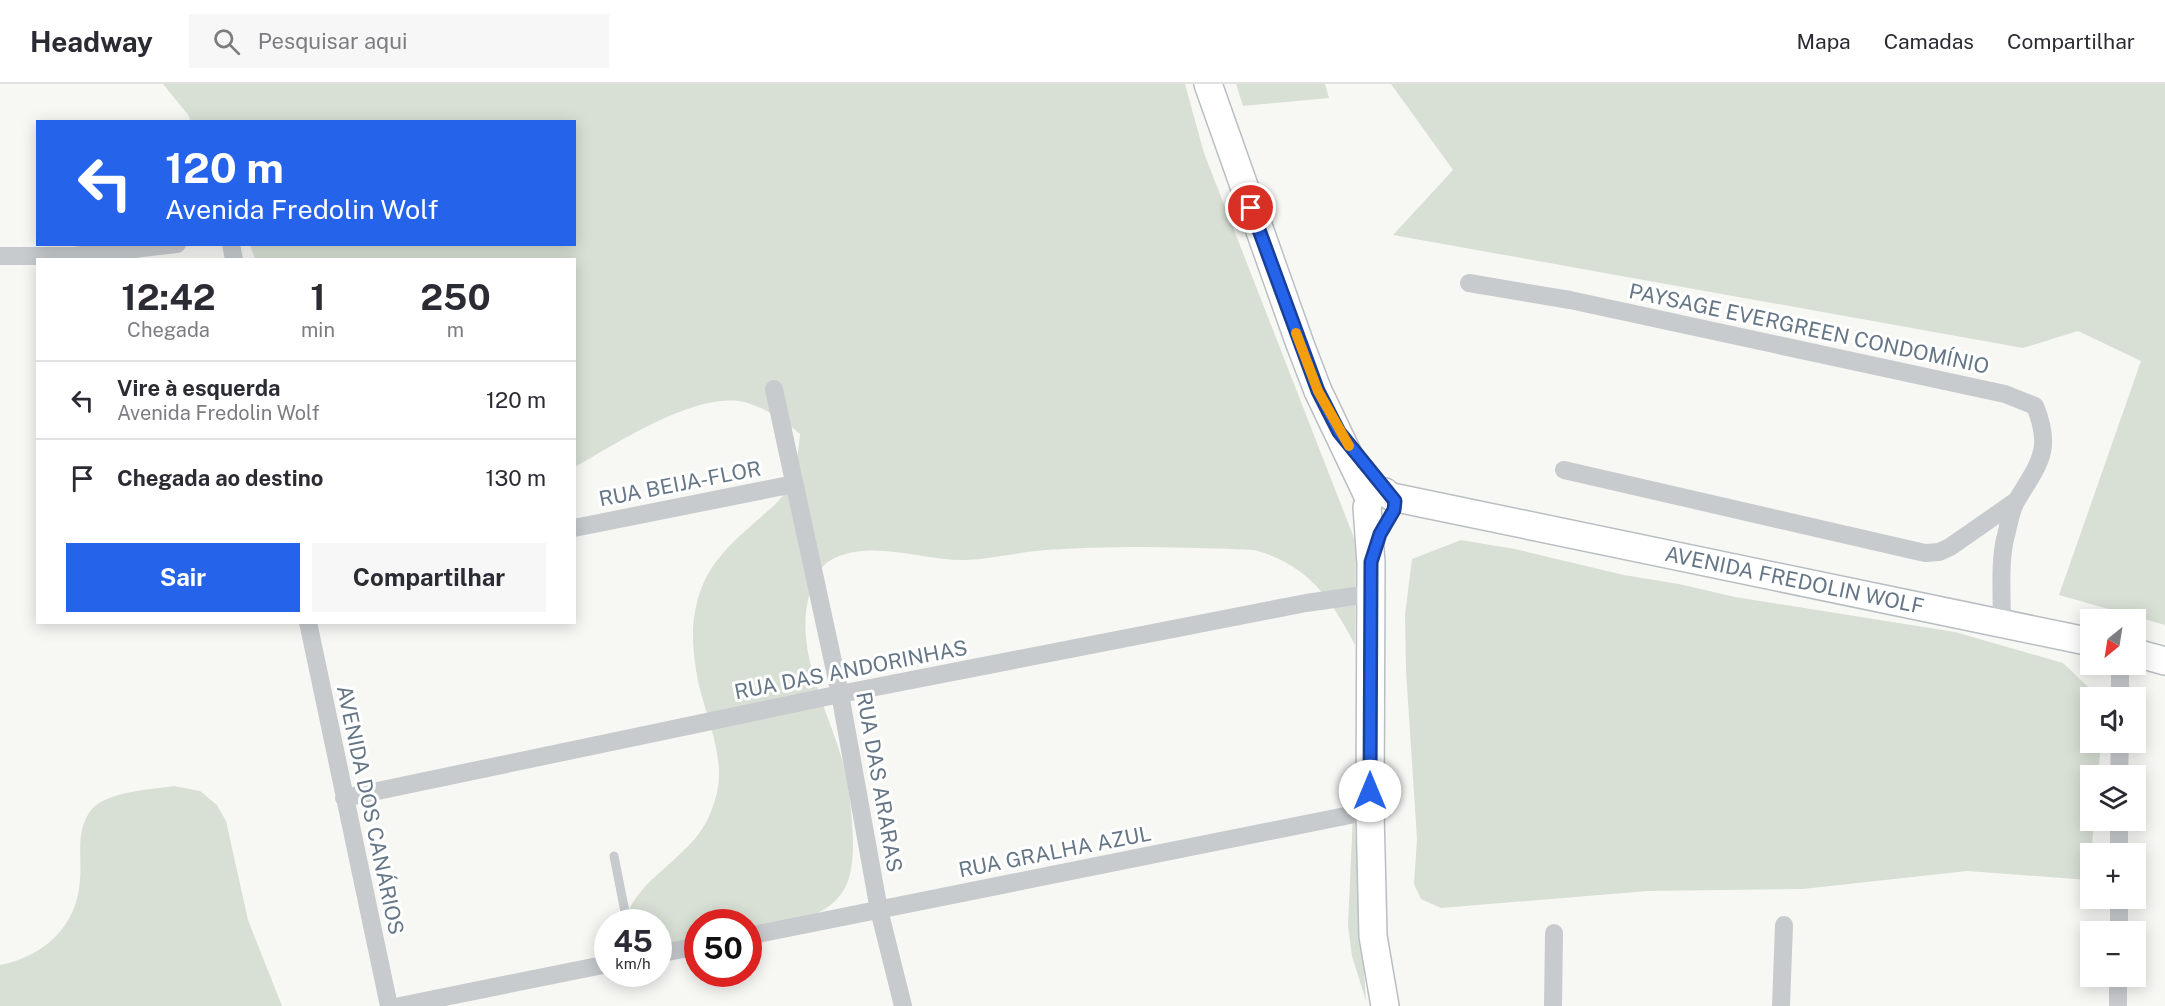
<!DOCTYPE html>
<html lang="pt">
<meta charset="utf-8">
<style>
body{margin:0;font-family:"Public Sans",sans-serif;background:#f7f7f7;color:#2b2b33;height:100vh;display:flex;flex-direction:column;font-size:22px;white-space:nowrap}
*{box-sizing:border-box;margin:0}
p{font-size:20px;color:#7c7c81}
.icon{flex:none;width:33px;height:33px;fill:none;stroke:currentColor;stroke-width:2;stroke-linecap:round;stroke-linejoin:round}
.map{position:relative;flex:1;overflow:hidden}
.details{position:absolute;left:36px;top:174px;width:540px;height:366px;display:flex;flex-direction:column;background:#fff;border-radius:0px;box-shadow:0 3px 15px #0003}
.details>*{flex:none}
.top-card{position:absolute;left:36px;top:36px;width:540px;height:126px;border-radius:0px;box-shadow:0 3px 15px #0003;background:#2563eb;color:#fff;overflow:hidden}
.needle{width:39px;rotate:210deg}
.tools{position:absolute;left:2080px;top:525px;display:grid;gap:12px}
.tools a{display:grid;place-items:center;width:66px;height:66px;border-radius:0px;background:#fff;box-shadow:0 3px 15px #0003;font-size:30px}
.speed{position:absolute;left:594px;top:825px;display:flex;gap:12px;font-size:30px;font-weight:700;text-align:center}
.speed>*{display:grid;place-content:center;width:78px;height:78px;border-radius:50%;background:#fff;box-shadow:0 3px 15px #0003;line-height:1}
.speed small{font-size:15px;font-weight:400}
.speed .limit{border:9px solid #d22;background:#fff;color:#111}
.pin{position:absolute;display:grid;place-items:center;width:51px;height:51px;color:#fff;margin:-26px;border:3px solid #fff;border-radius:50%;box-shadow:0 2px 6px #0007}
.me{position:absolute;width:66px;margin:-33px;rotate:0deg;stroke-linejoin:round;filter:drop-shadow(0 0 4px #0008)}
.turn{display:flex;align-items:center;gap:21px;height:126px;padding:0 30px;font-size:27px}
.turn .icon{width:78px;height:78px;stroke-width:2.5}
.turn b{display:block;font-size:42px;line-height:51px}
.eta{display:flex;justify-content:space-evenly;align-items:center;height:102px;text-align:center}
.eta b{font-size:36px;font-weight:700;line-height:42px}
.primary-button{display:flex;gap:12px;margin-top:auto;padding:12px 30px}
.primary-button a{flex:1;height:69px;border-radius:0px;background:#2563eb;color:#fff;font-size:24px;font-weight:700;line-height:69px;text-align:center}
.primary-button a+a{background:#f7f7f7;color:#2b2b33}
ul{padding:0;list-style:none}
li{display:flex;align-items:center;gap:18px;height:78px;padding:0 30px;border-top:2px solid #e1e1e2}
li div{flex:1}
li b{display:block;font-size:22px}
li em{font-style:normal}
header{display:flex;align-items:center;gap:36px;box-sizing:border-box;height:84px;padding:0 30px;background:#fff;border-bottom:2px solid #e1e1e2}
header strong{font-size:28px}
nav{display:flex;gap:33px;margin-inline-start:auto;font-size:21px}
.search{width:420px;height:54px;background:#f7f7f7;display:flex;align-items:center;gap:15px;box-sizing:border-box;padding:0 21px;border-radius:0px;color:#7c7c81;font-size:22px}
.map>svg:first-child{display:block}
.green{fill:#d8e0d5}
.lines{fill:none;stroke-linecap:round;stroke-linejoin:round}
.secondary-casing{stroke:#b9bec3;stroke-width:30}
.lane{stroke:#c7cbce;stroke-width:9}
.street{stroke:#c7cbce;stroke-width:18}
.secondary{stroke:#fff;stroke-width:27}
.route-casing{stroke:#184099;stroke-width:15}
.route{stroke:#2563eb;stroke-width:10}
.slow{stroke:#f59e0b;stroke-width:10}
.labels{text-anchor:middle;stroke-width:6;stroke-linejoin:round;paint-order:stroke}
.street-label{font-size:21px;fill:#657687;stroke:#fff}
</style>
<header>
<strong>Headway</strong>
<div class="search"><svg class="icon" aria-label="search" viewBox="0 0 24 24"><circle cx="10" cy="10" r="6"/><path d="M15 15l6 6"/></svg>Pesquisar aqui</div>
<nav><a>Mapa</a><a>Camadas</a><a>Compartilhar</a></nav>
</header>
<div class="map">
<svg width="2165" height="922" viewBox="0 0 2165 922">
<rect width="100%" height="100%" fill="#f7f8f4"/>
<!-- green -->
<path class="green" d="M163,0H1185L1204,69L1356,459L1355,561C1331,514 1307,480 1254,466C1185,463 1114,461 1046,466C1019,468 992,475 965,476C922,477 871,454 831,476C820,482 814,494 811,505C792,562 826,621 842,675C849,702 852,728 853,756C853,776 852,800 837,815C817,837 776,840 749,847L748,838H698L697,861L659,865L658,838H626C629,803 684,775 702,745C708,737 712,725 715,716C729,674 702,627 696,586C693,566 691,543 696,523C704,482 731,459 761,433C770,425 780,417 786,407C797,389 798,370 800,350C785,337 764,323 744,318C696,307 616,360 575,383L574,176L255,175L250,161L574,160V38L190,37L189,32Z
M1236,0H1325L1329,14L1243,22Z
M1391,0H2165V541L2059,511L2141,277L2078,247L2023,264L1393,151L1453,86Z
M1461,456L1515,465L1624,491L1679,500L1735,513L1955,548L2063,579L2099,613L2091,614V658L2101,659L2098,691L2091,692V736L2094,737L2089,796L1967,787L1803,805L1648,807L1441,824L1421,815L1414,800L1417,755L1406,587L1405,531L1412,475Z
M174,702L200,707L217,721L226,737L248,836L282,922H0V881C43,873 78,842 80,795C82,771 75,746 92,725C106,708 153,705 174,702Z
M1354,707V729L1366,917L1352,872L1348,842Z"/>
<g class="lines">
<!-- secondary casing -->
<g class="secondary-casing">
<g id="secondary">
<path d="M1208,0L1300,260L1318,307L1369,414"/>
<path id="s1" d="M1392,413L2091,558"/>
<path d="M2136,569L2165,577"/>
<path d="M1385,922L1373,852L1370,727L1371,479L1367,423L1372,410L1385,408"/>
</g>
</g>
<!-- lane -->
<path class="lane" d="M614,772L627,838"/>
<!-- street -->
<path class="street" d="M231,160L234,176
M0,172H73L177,160
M1469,199L1570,216L2005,310L2035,322C2053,366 2039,379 2017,416C2011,425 2009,440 2006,451C1999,476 2002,514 2002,540
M774,305L840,610L879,826L903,922
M1564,386L1925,469L1939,468L1950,463L2016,417
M574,444L794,400
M308,538L389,922
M2120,614V580
M2119,692L2120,658
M344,714L840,610L1306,519L1369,510
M2119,770V736
M2119,848V814
M748,852L1370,727
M658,870L698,862
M400,922L608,880
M1553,922L1554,849
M1781,922L1784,841
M2118,922V892"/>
<!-- secondary -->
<use href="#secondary" class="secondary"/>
</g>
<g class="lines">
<!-- route casing -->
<g class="route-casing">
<path id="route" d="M1251,124L1318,307L1339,348L1395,417L1394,426L1380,450L1371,478L1370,707"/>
</g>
<!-- route -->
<use href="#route" class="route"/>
<!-- slow -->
<path class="slow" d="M1296,249L1318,307L1349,362"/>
</g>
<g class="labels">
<!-- street labels -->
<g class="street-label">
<text transform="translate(1809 245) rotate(12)" y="7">PAYSAGE EVERGREEN CONDOMÍNIO</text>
<text transform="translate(680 400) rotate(-11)" y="7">RUA BEIJA-FLOR</text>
<text dy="7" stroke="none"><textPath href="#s1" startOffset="411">AVENIDA FREDOLIN WOLF</textPath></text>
<text transform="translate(851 586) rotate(-11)" y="7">RUA DAS ANDORINHAS</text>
<text transform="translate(879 698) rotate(80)" y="7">RUA DAS ARARAS</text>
<text transform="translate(370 726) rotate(78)" y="7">AVENIDA DOS CANÁRIOS</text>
<text transform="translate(1055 768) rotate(-11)" y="7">RUA GRALHA AZUL</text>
</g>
</g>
</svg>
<div class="tools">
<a><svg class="needle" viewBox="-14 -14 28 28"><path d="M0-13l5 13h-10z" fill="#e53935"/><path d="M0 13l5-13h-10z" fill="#7c7c81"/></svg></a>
<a><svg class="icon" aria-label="sound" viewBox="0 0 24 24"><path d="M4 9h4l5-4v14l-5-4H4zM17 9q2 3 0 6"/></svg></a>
<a><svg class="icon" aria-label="layers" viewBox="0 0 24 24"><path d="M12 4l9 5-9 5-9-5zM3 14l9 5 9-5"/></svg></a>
<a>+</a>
<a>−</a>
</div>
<div class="speed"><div>45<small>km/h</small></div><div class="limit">50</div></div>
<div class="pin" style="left:1251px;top:124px;background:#d93025"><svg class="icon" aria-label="arrive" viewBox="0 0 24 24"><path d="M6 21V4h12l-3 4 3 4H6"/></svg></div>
<svg class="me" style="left:1370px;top:707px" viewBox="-20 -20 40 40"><circle r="19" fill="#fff"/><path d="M0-13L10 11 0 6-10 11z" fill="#2563eb"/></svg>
<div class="top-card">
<div class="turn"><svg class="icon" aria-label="left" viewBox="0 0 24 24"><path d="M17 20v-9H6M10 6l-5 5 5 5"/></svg><div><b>120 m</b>Avenida Fredolin Wolf</div></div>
</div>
<section class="details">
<div class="eta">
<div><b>12:42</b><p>Chegada</p></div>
<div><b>1</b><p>min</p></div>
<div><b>250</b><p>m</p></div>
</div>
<ul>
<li><svg class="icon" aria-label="left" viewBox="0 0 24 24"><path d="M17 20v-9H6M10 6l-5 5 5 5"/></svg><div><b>Vire à esquerda</b><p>Avenida Fredolin Wolf</p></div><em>120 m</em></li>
<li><svg class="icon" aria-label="arrive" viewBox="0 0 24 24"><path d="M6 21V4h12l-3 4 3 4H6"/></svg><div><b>Chegada ao destino</b></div><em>130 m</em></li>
</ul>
<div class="primary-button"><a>Sair</a><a>Compartilhar</a></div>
</section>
</div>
